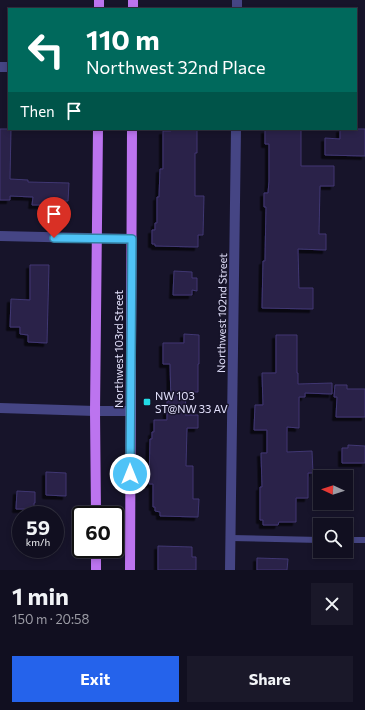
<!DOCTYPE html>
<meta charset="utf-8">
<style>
body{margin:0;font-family:Commissioner,sans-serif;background:#1a1829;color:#f1f3f6;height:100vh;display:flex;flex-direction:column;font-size:15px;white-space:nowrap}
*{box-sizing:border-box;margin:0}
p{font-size:13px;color:#9c9ca5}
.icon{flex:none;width:22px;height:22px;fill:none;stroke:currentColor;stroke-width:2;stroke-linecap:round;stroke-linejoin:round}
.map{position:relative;height:570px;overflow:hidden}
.drawer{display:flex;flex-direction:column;background:#110f20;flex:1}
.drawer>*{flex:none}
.top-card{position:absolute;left:8px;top:8px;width:349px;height:122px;border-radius:0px;box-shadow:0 2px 6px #0003,0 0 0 1px #302f3e;background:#00695c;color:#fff;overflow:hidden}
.needle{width:26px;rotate:273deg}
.tools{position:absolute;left:313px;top:470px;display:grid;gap:8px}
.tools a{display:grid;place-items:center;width:40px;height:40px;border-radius:0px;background:#110f20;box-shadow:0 2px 6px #0003,0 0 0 1px #302f3e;font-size:20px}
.speed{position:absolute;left:12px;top:506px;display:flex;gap:8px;font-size:20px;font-weight:700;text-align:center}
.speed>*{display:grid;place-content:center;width:52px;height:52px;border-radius:50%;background:#110f20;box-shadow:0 2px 6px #0003,0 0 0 1px #302f3e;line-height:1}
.speed small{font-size:10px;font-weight:400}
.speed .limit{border:2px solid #111;border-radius:6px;background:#fff;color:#111}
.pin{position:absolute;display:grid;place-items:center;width:34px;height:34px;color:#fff;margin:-41px -17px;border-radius:50% 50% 50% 0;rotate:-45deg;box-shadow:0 0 4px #0007}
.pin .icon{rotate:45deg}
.me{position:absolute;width:44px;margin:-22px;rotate:0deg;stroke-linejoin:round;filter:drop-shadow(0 0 3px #0008)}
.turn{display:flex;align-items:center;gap:14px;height:84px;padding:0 12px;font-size:18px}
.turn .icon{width:52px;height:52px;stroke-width:2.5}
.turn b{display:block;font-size:28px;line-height:34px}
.then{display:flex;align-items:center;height:38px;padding:0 12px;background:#0003;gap:8px;font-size:15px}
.round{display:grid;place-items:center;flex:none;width:42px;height:42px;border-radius:0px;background:#1a1829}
.summary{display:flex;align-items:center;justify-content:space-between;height:68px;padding:0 12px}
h1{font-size:24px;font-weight:700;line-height:30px}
.cta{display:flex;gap:8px;margin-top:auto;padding:8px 12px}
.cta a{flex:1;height:46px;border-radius:0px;background:#2563eb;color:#fff;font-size:16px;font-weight:700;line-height:46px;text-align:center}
.cta a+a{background:#1a1829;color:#f1f3f6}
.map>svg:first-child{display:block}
.building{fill:#292249;stroke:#403772;filter:url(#shadow)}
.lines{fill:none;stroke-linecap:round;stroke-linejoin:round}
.service{stroke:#454584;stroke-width:6}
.minor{stroke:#454584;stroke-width:10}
.primary{stroke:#bc74ef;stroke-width:10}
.route-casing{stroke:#337fa1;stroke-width:10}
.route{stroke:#4fc3f7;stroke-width:7}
.poi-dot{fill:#22dbe6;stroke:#17142a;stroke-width:1.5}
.labels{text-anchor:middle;stroke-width:3;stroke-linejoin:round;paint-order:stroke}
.street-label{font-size:11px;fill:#e3e1fc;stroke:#17142a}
.poi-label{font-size:11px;fill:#e3e1fc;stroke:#17142a;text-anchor:start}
</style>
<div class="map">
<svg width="365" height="570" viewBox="0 0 365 570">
<defs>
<filter id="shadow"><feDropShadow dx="-3.5" dy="3.5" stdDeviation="0" flood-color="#0009"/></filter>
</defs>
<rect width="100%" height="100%" fill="#17142a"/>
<!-- building -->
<path class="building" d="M0,129H11L10,179L28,180V182L69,183L68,201H52V205H32L33,197L10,196V200H0Z
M171,129H197V153H195V196H204L203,235H198V247L155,246V244H152V230H155V223H157V197H159L160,169H163V131H171Z
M269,129H301V166H334V186H320L319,234H326V250L298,249L299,288H313V309L262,308L263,261H265L266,207H264V193H268L269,181V144H265V130H269Z
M340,129H365V156L325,155V138L340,139Z
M30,265H49L47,343L28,342V335L20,334V327H10L11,299L30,300Z
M174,271L192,272V278H197V291L192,290V295H173Z
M184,334L199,335V364H198V392H186L185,415H198V428H187L186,466H193V499H199L198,517L160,516V512L155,511V507H153V484H149L150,439H152V432H154V420H167V401H171L170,364H163V343H184Z
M276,335H297V373H298V384L332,383V394L305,393V397H299V428L287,427V452L312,451L313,473H308V498H296V522H279L278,525H263V520H260V487H262L261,453H267V430H254L255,405H263L262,373H276Z
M335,385H347V389H365V417H336L337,397H334Z
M348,445L365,446V463H342V448H348Z
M46,472L66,473V496L46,495Z
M17,491L35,492V503H34V509H16Z
M158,546L192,547V557H196V570H158Z
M257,558L288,559L287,570H257Z"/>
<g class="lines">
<!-- service -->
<path class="service" d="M231,538L320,540
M346,540H365"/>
<!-- minor -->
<path class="minor" d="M237,9V0
M0,67H9
M0,236L131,239
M0,408L95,411H130
M230,570L236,129"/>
<!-- primary -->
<path class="primary" d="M99,9V0
M133,9V0
M96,515L95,411L98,129
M96,549V570
M130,570L132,129"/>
</g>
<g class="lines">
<!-- route casing -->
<g class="route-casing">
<path id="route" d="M54,238L132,239L130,474"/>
</g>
<!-- route -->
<use href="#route" class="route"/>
</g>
<!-- markers -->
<rect class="poi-dot" x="143" y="398" width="8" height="8" rx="2"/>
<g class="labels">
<!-- street labels -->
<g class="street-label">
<text transform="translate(222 313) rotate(-89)" y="4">Northwest 102nd Street</text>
<text transform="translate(119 349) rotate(-90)" y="4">Northwest 103rd Street</text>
</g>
<!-- poi labels -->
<g class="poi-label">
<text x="155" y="400">NW 103<tspan x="155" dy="13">ST@NW 33 AV</tspan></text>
</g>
</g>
</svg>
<div class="tools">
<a><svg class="needle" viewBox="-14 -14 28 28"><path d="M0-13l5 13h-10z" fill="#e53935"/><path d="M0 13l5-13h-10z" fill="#9c9ca5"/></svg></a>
<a><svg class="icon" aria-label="search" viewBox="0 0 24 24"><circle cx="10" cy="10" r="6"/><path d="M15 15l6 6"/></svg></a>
</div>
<div class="speed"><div>59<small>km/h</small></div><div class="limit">60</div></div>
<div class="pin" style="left:54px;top:238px;background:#d93025"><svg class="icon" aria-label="arrive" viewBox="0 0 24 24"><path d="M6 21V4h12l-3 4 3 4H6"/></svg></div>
<svg class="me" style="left:130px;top:474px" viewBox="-20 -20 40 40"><circle r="17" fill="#4fc3f7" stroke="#fff" stroke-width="3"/><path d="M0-11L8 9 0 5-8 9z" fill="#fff"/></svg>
<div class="top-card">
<div class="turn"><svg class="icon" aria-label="left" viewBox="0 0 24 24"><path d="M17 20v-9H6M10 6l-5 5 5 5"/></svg><div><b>110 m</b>Northwest 32nd Place</div></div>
<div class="then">Then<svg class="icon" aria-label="arrive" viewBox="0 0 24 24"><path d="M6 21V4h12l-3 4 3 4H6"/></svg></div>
</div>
</div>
<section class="drawer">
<div class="summary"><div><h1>1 min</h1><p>150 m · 20:58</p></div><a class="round"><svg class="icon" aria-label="close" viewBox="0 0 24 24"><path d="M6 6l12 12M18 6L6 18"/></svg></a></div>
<div class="cta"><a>Exit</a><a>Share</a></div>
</section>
